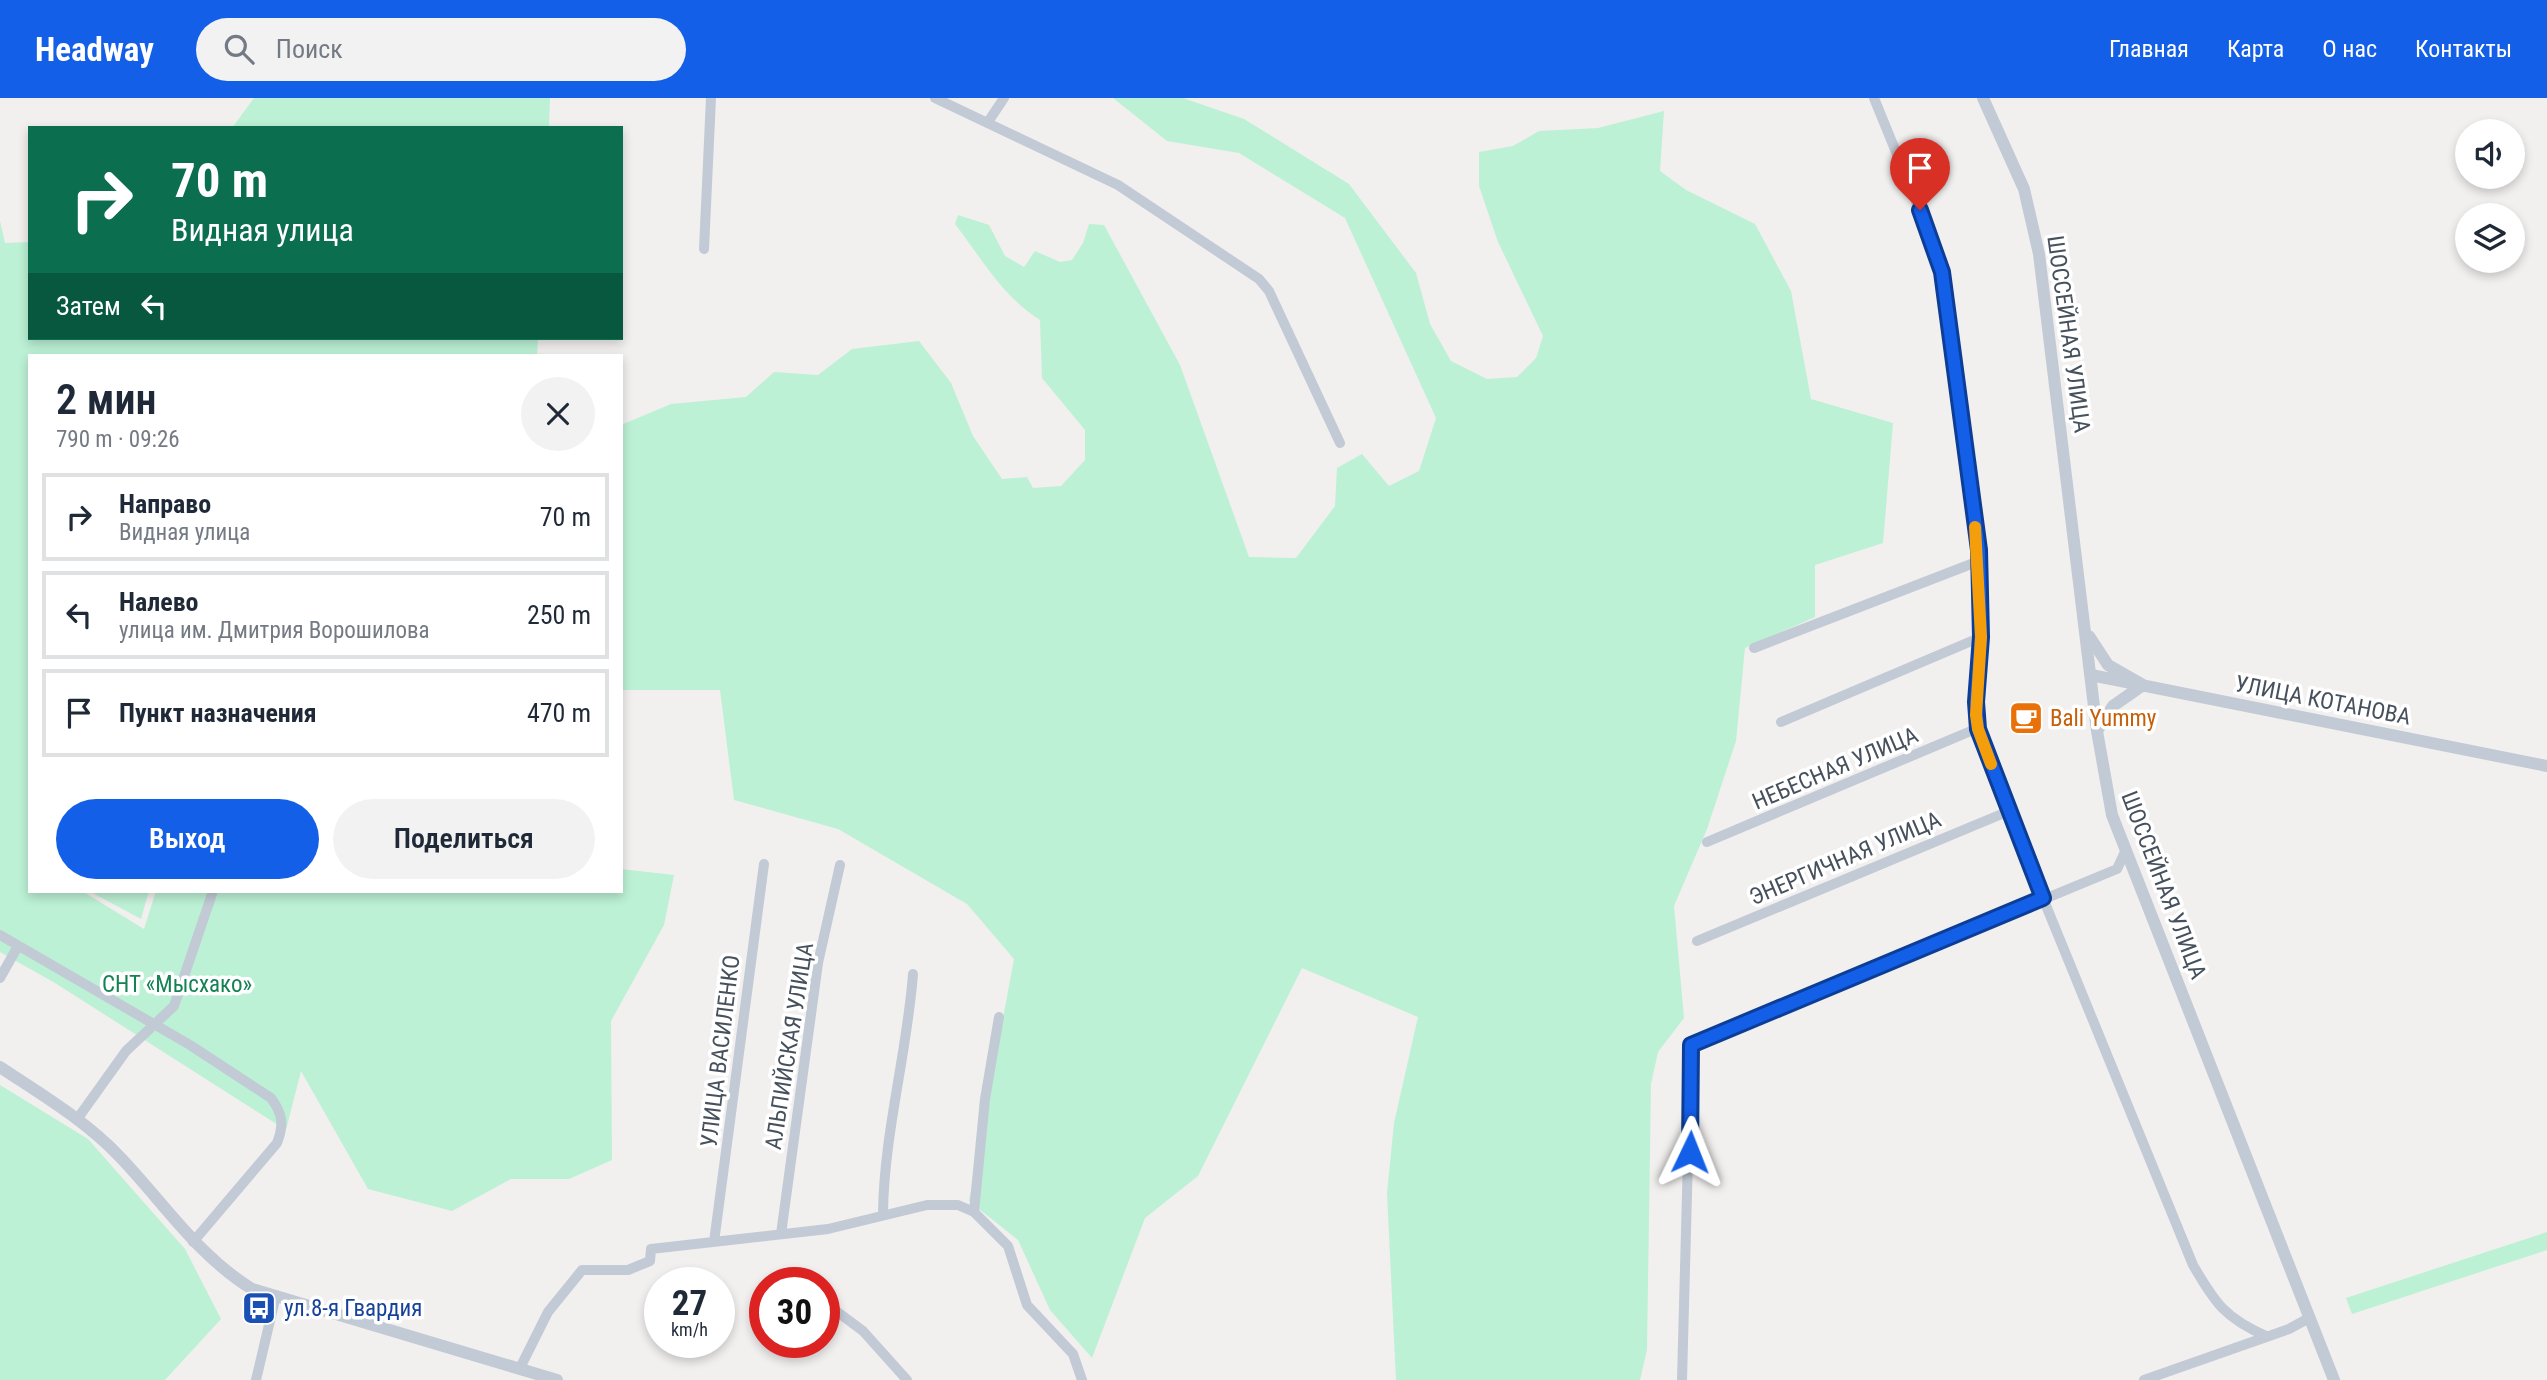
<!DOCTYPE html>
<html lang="ru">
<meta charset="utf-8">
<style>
body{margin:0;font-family:"Roboto Condensed",sans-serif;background:#f2f2f3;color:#1f2937;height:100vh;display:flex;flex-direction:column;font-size:26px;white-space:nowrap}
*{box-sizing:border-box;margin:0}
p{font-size:23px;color:#747a83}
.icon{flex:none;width:38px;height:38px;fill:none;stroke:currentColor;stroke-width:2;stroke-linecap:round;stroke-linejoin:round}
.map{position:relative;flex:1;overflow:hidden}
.panel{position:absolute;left:28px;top:256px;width:595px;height:539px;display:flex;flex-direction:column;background:#fff;border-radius:0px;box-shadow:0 4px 10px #0003}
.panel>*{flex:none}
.top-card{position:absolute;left:28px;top:28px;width:595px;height:214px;border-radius:0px;box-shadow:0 4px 10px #0003;background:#0b6e4f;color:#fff;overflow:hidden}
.tools{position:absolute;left:2455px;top:21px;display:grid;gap:14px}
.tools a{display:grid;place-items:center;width:70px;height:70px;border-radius:50%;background:#fff;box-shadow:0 4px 10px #0003;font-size:35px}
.speed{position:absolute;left:644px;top:1169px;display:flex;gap:14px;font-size:35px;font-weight:700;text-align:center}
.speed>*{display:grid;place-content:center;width:91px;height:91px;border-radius:50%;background:#fff;box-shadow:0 4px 10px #0003;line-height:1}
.speed small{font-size:18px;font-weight:400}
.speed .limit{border:10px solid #d22;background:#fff;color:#111}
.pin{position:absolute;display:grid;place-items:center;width:60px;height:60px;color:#fff;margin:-72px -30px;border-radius:50% 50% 50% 0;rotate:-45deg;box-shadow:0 0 7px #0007}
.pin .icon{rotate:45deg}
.me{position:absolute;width:77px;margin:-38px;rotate:2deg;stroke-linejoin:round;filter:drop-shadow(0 0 5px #0008)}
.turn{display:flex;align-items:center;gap:24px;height:147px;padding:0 28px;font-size:32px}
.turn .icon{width:91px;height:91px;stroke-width:2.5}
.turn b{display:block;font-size:49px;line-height:60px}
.then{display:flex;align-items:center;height:66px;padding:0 28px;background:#0003;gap:14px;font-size:26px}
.round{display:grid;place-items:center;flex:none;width:74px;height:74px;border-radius:37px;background:#f2f2f3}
.summary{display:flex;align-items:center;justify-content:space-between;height:119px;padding:0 28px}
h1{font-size:42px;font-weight:600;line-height:52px}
.cta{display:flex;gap:14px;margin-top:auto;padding:14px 28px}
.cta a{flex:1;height:80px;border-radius:42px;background:#135fe8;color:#fff;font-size:28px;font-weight:600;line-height:80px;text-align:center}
.cta a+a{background:#f2f2f3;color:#1f2937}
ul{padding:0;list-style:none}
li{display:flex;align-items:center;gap:21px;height:88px;margin:0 14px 10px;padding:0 14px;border:4px solid #e0e1e3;border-radius:0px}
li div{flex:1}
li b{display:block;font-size:26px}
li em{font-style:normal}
header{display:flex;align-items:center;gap:42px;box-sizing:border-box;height:98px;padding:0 35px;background:#135fe8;color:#fff}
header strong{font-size:33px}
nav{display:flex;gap:38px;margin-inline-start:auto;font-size:24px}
.search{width:490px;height:63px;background:#f2f2f3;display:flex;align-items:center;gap:18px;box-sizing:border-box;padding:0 24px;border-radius:38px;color:#747a83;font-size:26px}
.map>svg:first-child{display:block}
.green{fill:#bcf1d5}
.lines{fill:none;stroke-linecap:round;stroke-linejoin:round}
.minor{stroke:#c2cad5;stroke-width:10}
.tertiary{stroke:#c2cad5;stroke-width:12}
.route-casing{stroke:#0c3e97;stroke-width:18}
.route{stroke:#135fe8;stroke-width:12}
.slow{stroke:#f59e0b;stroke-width:12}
.labels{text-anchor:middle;stroke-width:7;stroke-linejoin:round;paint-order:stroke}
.street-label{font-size:23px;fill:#46515d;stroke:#fff}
.food-label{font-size:23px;fill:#c56008;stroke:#fff;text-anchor:start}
.park-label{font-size:23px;fill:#148254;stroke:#fff}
.transit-label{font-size:23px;fill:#164399;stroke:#fff;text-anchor:start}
</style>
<header>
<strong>Headway</strong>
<div class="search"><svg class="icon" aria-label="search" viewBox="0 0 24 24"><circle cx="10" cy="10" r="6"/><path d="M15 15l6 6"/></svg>Поиск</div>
<nav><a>Главная</a><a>Карта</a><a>О нас</a><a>Контакты</a></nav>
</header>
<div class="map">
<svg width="2547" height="1282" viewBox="0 0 2547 1282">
<rect width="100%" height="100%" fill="#f2efef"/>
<!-- green -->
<path class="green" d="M254,0H550L549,30H232Z
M1113,0H1183L1244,21L1349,86L1416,175L1430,226L1451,263L1487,281L1517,279L1536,260L1543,238L1498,144L1479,88V54L1513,48L1539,33L1598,30L1664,13L1660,73L1686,92L1755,126L1791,193L1811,301L1893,325L1883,445L1815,467V519L1745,550L1736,643L1707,731L1674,808L1684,920L1658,954L1651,986L1647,1252L1640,1282H1396L1387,1095L1394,1025L1418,919L1302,870L1198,1078L1145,1120L1092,1260L1050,1212L1018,1142L969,1103L1014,861L967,806L838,731L734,702L720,592H621V327L671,306L746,299L774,274L818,277L852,251L919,243L951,285L973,338L1002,381L1027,379L1033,390L1061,388L1085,362V332L1042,280L1040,222C1002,198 982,161 955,126L958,117L989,127L1005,158L1024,169L1035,153L1060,164L1072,162L1083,145L1089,126L1104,127L1180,267L1249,459L1296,460L1335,408L1337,370L1362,356L1389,388L1419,373L1436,320L1345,120L1239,55L1167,43Z
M0,123L5,145L30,144V240H538L537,257H30V793H82L144,831L156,793H621V771L674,777L664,827L611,923L612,1062L569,1081H511L452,1113L368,1091L301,973L286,1032L55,885L0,854Z
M89,793H149L141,821Z
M0,987L88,1041L185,1151L221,1221L165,1282H0Z
M2547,1134V1152L2352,1216L2346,1200Z"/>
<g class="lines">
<!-- minor -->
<path class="minor" d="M935,0L1118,87L1259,181L1269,193L1340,345
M1874,0L1938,157L1942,174L1978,452L1981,539L1976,604L1978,630L2038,788L2193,1167C2215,1205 2225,1220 2266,1238
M988,24L1004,0
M704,151L711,0
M1754,550L1979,463
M1781,624L1981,539
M1707,744L1978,630
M0,837L190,947L271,1000C283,1016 284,1027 277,1045L193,1144
M1697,843L2009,713
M0,880L18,848
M78,1020L126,953L174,908L213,793
M974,1114L985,1001L999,919
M883,1115C884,1035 907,956 913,876
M781,1136L818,865L840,767
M714,1144L764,766
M782,1183L787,1185
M824,1204L863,1233L907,1282
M520,1270L548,1214L582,1172H628L650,1163L651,1151L828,1131L927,1107H958L974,1114L1008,1148L1027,1207L1073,1256L1082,1282
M256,1282L276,1197
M1682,1282L1691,947L2117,771L2125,754
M2144,1282L2289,1231L2309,1220"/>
<!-- tertiary -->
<path class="tertiary" d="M1983,0L2024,91L2039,156L2097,633L2112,717L2334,1282
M2089,538L2108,567L2143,587L2113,608L2097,633
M2091,577L2547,668
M0,969C42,997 85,1022 120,1059C164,1105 197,1157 252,1191L557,1282"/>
</g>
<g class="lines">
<!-- route casing -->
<g class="route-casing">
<path id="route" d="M1690,1054L1691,947L2043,800L1978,631L1976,604L1981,539L1979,452L1942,174L1920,112"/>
</g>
<!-- route -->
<use href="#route" class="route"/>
<!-- slow -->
<path class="slow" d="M1975,429L1981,539L1976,617L1978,631L1991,666"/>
</g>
<!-- icons -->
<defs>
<g id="cafe-square" transform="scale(1.75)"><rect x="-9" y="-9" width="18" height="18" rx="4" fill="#e8710a" stroke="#fff"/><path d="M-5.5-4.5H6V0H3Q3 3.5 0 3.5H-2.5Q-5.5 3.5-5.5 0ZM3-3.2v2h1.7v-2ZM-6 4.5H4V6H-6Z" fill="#fff"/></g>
<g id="bus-square" transform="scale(1.75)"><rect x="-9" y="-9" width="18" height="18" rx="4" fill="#1a4fb4" stroke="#fff"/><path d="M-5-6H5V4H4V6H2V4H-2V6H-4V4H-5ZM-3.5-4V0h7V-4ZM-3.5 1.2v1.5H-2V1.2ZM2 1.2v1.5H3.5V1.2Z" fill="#fff"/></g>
</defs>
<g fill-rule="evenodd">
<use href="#cafe-square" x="2026" y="620"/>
<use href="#bus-square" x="259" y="1210"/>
</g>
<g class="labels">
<!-- street labels -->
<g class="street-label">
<text transform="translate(2069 236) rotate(82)" y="8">ШОССЕЙНАЯ УЛИЦА</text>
<text transform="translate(2323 602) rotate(11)" y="8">УЛИЦА КОТАНОВА</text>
<text transform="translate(1835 670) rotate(-23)" y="8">НЕБЕСНАЯ УЛИЦА</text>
<text transform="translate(1845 760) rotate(-23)" y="8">ЭНЕРГИЧНАЯ УЛИЦА</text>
<text transform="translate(2164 787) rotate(69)" y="8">ШОССЕЙНАЯ УЛИЦА</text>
<text transform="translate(789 948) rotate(-81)" y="8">АЛЬПИЙСКАЯ УЛИЦА</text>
<text transform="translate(720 953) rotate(-83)" y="8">УЛИЦА ВАСИЛЕНКО</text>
</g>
<!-- food labels -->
<g class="food-label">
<text x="2050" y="628">Bali Yummy</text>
</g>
<!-- park labels -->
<g class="park-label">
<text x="177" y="894">СНТ «Мысхако»</text>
</g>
<!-- transit labels -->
<g class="transit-label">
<text x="284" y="1218">ул.8-я Гвардия</text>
</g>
</g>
</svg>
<div class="tools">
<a><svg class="icon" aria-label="sound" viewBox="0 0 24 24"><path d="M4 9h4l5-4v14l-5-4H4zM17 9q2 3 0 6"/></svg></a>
<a><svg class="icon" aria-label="layers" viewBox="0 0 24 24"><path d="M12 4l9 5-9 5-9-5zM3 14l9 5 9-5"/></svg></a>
</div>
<div class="speed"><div>27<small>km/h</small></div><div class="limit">30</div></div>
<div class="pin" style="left:1920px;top:112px;background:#d93025"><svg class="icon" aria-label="arrive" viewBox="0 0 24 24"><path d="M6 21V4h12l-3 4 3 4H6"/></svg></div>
<svg class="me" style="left:1690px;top:1054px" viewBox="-20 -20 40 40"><path d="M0-17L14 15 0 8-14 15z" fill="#135fe8" stroke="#fff" stroke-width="4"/></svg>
<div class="top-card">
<div class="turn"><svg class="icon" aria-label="right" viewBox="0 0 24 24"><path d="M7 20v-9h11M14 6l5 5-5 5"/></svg><div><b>70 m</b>Видная улица</div></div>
<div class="then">Затем<svg class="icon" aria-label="left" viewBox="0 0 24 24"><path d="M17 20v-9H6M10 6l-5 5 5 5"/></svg></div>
</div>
<section class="panel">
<div class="summary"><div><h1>2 мин</h1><p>790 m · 09:26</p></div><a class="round"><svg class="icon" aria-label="close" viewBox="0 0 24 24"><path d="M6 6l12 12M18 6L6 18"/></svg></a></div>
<ul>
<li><svg class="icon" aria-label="right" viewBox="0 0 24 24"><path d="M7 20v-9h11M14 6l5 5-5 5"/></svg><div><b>Направо</b><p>Видная улица</p></div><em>70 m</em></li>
<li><svg class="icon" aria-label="left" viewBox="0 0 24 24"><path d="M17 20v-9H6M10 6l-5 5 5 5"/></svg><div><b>Налево</b><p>улица им. Дмитрия Ворошилова</p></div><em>250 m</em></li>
<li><svg class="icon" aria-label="arrive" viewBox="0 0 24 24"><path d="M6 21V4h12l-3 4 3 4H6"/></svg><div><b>Пункт назначения</b></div><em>470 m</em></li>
</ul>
<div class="cta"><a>Выход</a><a>Поделиться</a></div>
</section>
</div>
